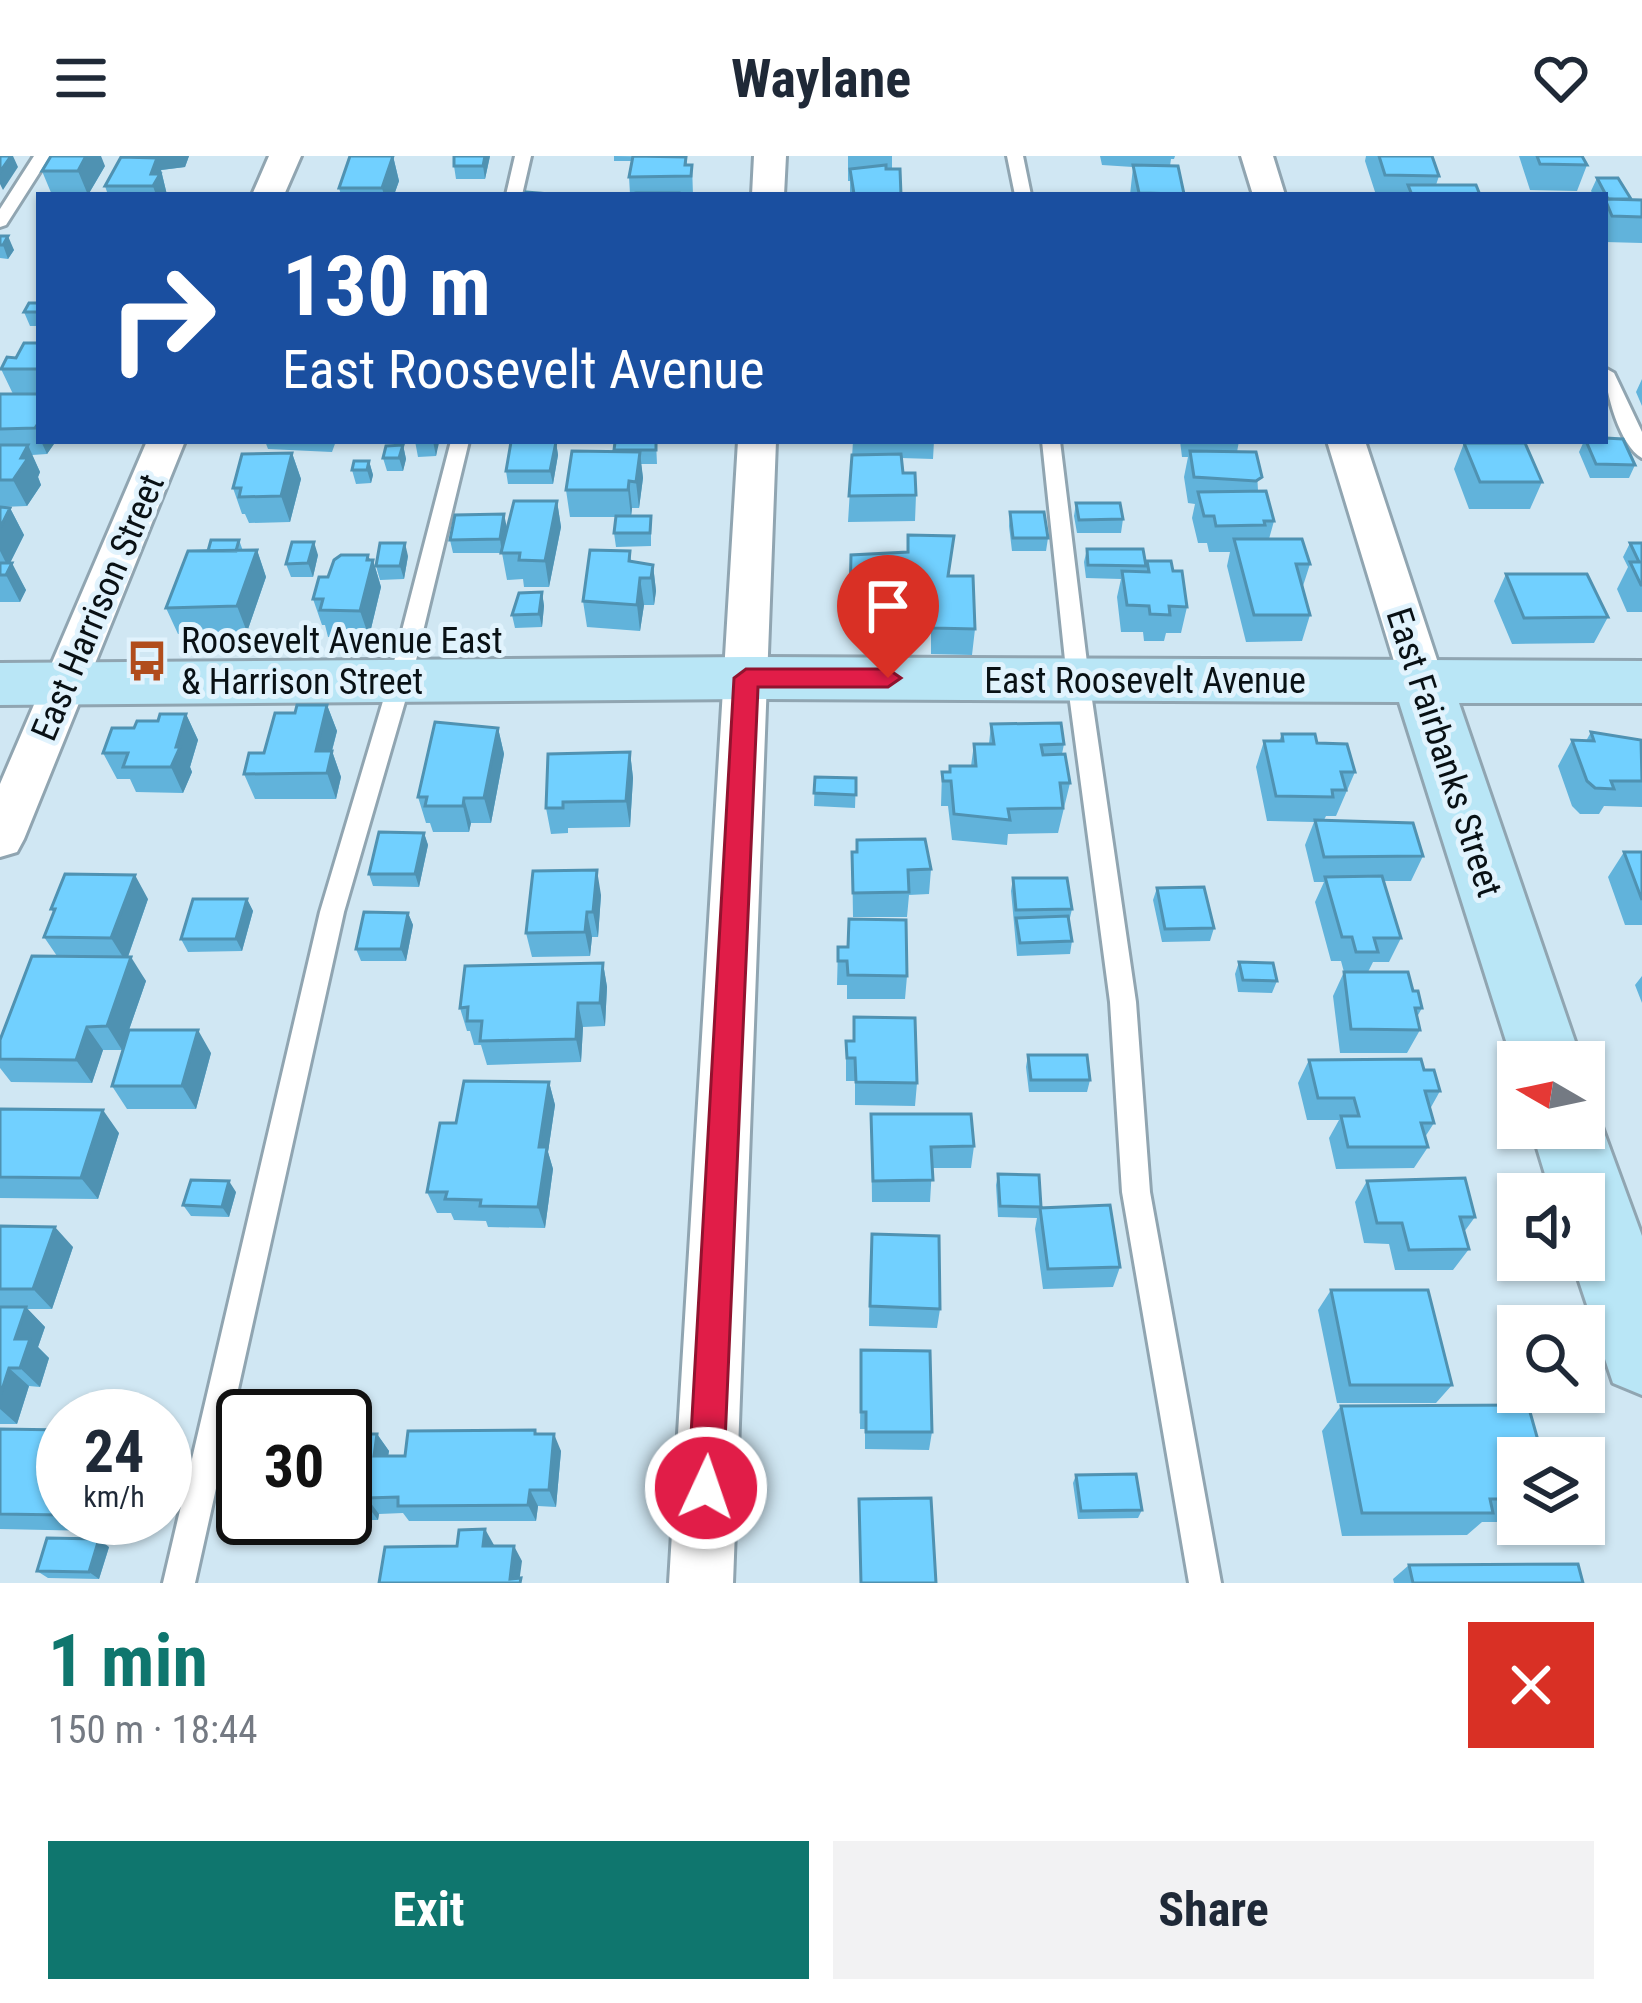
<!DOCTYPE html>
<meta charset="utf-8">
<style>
body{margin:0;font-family:"Roboto Condensed",sans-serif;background:#f2f2f3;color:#1f2937;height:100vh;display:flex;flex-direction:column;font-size:45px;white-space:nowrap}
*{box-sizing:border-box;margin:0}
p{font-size:39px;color:#747a83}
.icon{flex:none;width:66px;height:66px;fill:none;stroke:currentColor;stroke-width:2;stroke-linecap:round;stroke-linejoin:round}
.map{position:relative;height:1427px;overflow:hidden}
.drawer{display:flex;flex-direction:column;background:#fff;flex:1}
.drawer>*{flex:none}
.guide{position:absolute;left:36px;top:36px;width:1572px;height:252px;border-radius:0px;box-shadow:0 3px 9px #0004;background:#1a4fa0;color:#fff;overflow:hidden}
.needle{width:78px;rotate:279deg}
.tools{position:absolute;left:1497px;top:885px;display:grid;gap:24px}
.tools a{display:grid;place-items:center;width:108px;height:108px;border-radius:0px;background:#fff;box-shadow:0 3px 9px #0004;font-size:60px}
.speed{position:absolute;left:36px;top:1233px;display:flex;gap:24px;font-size:60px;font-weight:700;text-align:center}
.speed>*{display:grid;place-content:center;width:156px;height:156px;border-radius:50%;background:#fff;box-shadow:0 3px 9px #0004;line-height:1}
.speed small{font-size:30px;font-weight:400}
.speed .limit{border:6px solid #111;border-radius:18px;background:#fff;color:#111}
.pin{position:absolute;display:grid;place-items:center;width:102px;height:102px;color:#fff;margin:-123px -51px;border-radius:50% 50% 50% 0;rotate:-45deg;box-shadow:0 0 12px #0007}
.pin .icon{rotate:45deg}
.me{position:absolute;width:132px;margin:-66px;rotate:3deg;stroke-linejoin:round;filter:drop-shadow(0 0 9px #0008)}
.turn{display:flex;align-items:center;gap:42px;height:252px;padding:0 48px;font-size:54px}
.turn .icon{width:156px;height:156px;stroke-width:2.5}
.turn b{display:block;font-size:84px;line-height:102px}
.round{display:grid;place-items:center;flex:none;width:126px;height:126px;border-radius:0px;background:#f2f2f3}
.overview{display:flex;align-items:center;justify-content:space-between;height:204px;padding:0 48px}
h1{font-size:72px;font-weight:700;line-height:90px;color:#0f766e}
.primary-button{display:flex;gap:24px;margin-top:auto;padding:24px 48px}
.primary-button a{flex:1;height:138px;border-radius:0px;background:#0f766e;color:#fff;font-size:48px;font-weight:700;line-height:138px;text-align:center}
.primary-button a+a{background:#f2f2f3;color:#1f2937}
header{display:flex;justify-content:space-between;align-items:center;height:156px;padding:0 48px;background:#fff;font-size:54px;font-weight:700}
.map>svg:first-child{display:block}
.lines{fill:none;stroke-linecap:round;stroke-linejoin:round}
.lane-casing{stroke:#90a5b1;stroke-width:6}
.street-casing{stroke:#90a5b1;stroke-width:6}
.secondary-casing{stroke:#90a5b1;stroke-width:6}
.lane{fill:#fff;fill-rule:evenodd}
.street{fill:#fff;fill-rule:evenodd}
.secondary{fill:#b9e6f6;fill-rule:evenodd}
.wall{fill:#61b3db}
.shaded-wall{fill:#4f92b2}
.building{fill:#71d0ff;stroke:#4f92b2;stroke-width:3}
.route{fill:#e11d48;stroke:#92132f;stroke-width:3}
.labels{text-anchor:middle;stroke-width:10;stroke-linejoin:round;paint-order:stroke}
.street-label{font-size:36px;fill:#091115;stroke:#e1f3fd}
.poi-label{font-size:36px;fill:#091115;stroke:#e1f3fd;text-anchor:start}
</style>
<header><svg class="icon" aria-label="menu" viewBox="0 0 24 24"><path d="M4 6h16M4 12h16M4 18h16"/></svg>Waylane<svg class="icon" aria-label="heart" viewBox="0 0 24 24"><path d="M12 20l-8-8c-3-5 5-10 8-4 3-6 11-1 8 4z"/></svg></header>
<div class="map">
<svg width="1642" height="1427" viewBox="0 0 1642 1427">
<rect width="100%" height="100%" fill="#d0e7f3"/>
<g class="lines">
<!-- lane casing -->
<g class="lane-casing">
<path id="lane" d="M34,0H50L6,69L0,71V53Z
M515,0H531L522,39H506Z
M1007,0H1023L1031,39H1015Z
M1605,212L1614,217L1642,276V302C1620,290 1605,236 1605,212Z
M451,285H469L411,525L344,756L195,1427H163L320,756L389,525Z
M1042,285H1060L1089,523L1136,846L1150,1036L1221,1427H1189L1122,1036L1110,846L1067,523Z"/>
</g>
<!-- street casing -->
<g class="street-casing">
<path id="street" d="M269,0H301L284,39H252Z
M754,0H786L784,39H752Z
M1241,0H1273L1285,39H1253Z
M147,285H185L24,683L17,696L0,701V628Z
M738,285H776L733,1427H669Z
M1327,285H1365L1444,525L1437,536L1422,541L1407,536L1400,525Z"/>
</g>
<!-- secondary casing -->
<g class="secondary-casing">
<path id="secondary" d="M746,501L1642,505V547H1459L1582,906H1518V923L1399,546L746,543L0,549V507Z
M1584,945L1594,949L1642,1080V1239L1613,1227L1572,1104H1584V1038H1551L1531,972H1584Z"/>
</g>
<!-- lane -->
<use href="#lane" class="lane"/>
<!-- street -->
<use href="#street" class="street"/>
<!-- secondary -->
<use href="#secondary" class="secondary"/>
</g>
<!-- wall -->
<path class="wall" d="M131,0H189L185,11L161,14L167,39H108L105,30Z
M393,0L399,25L394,39H341L339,32Z
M490,0L485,23H456L454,10Z
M614,0L686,1L687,9H692L693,39H627L630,38L629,21L632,5H614Z
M848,0H892V13L901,39H850V25H848Z
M1100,0H1175L1174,3H1171L1170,10H1178L1184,39H1130L1133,11L1102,9Z
M1366,0H1432L1439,20L1436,29L1480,39H1376L1365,5Z
M1519,0H1582L1587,9L1577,35L1530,34Z
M105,10L88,39H52L42,15Z
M1597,22L1631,43L1642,44V87L1605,86V39H1594L1591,35Z
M0,80L14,94L8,103L0,102Z
M39,147V170H30L24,156Z
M39,187V285H56L47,298L32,299L40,316L38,321L41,329L27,350L1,351L10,352L24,379L10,407L26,434L20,446H0V238H13L1,213Z
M1642,223V250L1636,236Z
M265,285H336L332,296L268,293Z
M415,285H438L436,300L418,301Z
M853,285H934L933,303L901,302L903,317L916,339L915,365L848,366Z
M1180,285H1239L1237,296H1256L1258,335L1274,365L1269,383L1310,408L1303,430L1310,459L1302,485L1246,486L1227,410L1230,396H1209L1207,387H1198L1192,362L1195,348L1188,347L1184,321L1188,301H1182Z
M1584,285H1605L1635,309L1629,322H1590L1579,296Z
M556,286L558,299L553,328H508L506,315Z
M656,286L657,308H641L643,322L639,352H632L631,360H651V390L616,391L614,377L616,361H570L566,334L614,295Z
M1464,287L1542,326L1530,353H1469L1454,313Z
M403,289L406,303L403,315H387L383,302Z
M292,297L301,323L290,366L249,367L245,358H242L233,332Z
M369,305L373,319L371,327L356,328L352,314Z
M557,345L561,371L549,431H524L523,423L507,424L502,397H453L450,384L507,372L504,386Z
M1076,347L1123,363L1121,377H1077L1074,360Z
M1010,356L1048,382L1046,395H1012L1009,370Z
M908,379L950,420L975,473L972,499L931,498V462L915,461V472L849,471L851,399L907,397Z
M239,384L243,395L257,394L266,421L247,476L178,478L166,452L208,395Z
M1630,387H1642V456H1627L1617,433L1628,411L1623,401Z
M1087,393L1146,410L1144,415L1147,405L1173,415L1187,451L1181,477H1166L1164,485H1144L1143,476H1121L1117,441L1121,423L1086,422L1084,406Z
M630,395L631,406L653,409L656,435L654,449H644L640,475L587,471L583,445Z
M318,399L313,421H291L286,408Z
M368,399L370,404H373L381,431L369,481H328L325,469H322L313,443L328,421Z
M408,400L404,423L380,424L376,410Z
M1506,418L1608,461L1594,487L1512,488L1494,445Z
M542,436L544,450L542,471L515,472L512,459Z
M327,549L337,575L332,595L341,621L336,643H255L244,618L264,597L295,557Z
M186,558L198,584L190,611L192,616L183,637L136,636L130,623H117L103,597L134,572Z
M991,568L1064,588L1062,598L1070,627L1058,677L1008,678L1007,689L952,684L948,650H941L942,616H949L950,610H971L974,588H989Z
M498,572L504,598L491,667H471L469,676H433L430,667H426L418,641Z
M1591,576L1642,586V651L1604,650L1599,658H1580L1572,650L1558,610L1572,584L1586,585Z
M1282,578L1317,587L1355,616L1336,660H1326L1324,664L1423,700L1411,725H1383L1401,782L1389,806H1373L1368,816L1413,835L1422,852L1417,861L1420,874L1407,897H1340L1333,840L1344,816L1341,805H1331L1315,746L1324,726H1314L1305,689L1314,666L1267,665L1256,611L1264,585H1279Z
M630,596L633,622L630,671L568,672V677L551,678L546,652Z
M815,621L856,622L855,652L814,650Z
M424,677L428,689L419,731L373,730L369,718Z
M852,696L931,713L929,738L909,739L907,761H853Z
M1624,696H1642V769H1625L1608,721Z
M1013,722L1072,753L1069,766L1072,785L1070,798L1017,800L1011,735Z
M1157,732L1214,772L1210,785L1162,786L1153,744Z
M601,739L598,781H592L590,800L532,801L526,777Z
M148,743L128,801L146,825L122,894H103L92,927L11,926L0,912V884L57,800L44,781L54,757L51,753Z
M247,743L253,755L242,795L188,796L181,783Z
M408,757L413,769L406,805H361L356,793Z
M838,791L907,820L905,843H847V829H837Z
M1239,806L1277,825L1272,837L1238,836L1235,818Z
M603,807L607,831L605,870L583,871L581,906L487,909L481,889H474L470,875H467L460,852Z
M1642,820V847L1635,829Z
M846,885H853L917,927L915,950L855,949V925H846Z
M211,897L196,953H127L112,930Z
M1028,899L1090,924L1087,936H1029L1026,911Z
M1309,904L1424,914L1440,935L1430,953L1434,967L1425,981L1428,991L1414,1012L1336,1013L1329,982L1339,964H1307L1298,927Z
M549,926L555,949L548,996L553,1013L545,1072L488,1071L486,1065L454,1064L451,1057H437L427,1036L456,967Z
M0,953L119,977L98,1043L0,1042Z
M871,958L974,990L971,1012H932L930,1046H872Z
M998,1018L1120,1111L1113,1131L1043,1133L1035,1073L1037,1062L998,1061L996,1029Z
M1367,1025L1475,1061L1464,1076L1469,1093L1453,1114H1395L1389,1088L1364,1087L1355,1046Z
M236,1036L229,1061L191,1060L183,1049Z
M0,1070L73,1091L52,1153H27L45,1171L38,1191L49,1202L40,1231L29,1230L17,1268H0Z
M870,1098L940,1153L937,1172L869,1170Z
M1331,1134L1452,1229L1436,1247H1337L1318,1154Z
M861,1194L932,1276L929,1294L865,1293V1273H860Z
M1341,1250L1518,1302V1366H1482L1467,1379L1342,1380L1322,1275Z
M0,1273L63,1274V1362H98L95,1375L0,1373Z
M535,1274L537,1278L561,1295L556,1351L538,1350L536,1365H409L403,1357L379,1358L378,1364H312L310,1362H345V1278H377L389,1295L388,1300H405Z
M1076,1319L1142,1354L1138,1362L1078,1363L1073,1327Z
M109,1391L99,1423L48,1422L37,1415Z
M1409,1409L1583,1427H1394L1393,1423Z"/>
<!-- shaded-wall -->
<path class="shaded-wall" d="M11,0H13L18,11L3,34L0,28V16Z
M86,0H101L105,10L88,39L78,15Z
M131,0H189L185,11L161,14L167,39H156L153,30L137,16Z
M393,0L399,25L394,39H384L382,32Z
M485,0H490L485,23L483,10Z
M8,80L14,94L8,103L3,89Z
M41,285H56L47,298Z
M433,285H438L439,287L436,300Z
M556,286L558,299L553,328L550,315Z
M28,289L40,316L38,321L41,329L27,350L13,324L21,302Z
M403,289L406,303L403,315L399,302Z
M640,296L643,322L639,352L636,326Z
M292,297L301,323L290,366L281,340Z
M369,305L373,319L371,327L367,314Z
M629,325L632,352L631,361L628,334Z
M557,345L561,371L549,431L545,405Z
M10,352L24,379L8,411L0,395V372Z
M504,358L507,372L502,397L500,383Z
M314,386L318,399L313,421L308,407Z
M405,387L408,400L404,423L400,410Z
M257,394L266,421L247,476L237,450Z
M368,399L372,410L373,404L381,431L369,481L360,455Z
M12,407L26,434L20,446L6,419Z
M653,409L656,435L654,449L651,422Z
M640,422L644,449L640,475L637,449Z
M542,436L544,450L542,471L539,458Z
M327,549L337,575L326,617L316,595Z
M186,558L198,584L190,611L192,616L183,637L171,611Z
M498,572L504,598L491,667L484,642Z
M332,595L341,621L336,643L327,617Z
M630,596L633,622L630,671L626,645Z
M464,642L471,667L469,676L463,650Z
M424,677L428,689L419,731L415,718Z
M597,714L601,739L598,781L593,756Z
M135,719L148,743L126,806L111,782Z
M247,743L253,755L242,795L236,783Z
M587,756L592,781L590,800L585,776Z
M408,757L413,769L406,805L401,793Z
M131,801L146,825L122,894L107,870Z
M603,807L607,831L605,870L600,847Z
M578,847L583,871L581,906L576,883Z
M87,871L103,894L92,927L76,904Z
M198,874L211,897L196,953L182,930Z
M549,926L555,949L548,996L553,1013L545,1072L538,1051L539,991Z
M103,954L119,977L98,1043L81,1022Z
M229,1025L236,1036L229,1061L222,1051Z
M55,1071L73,1091L52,1153L33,1133Z
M26,1151L45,1171L38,1191L49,1202L40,1231L20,1212L15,1183Z
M9,1212L29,1230L17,1268L0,1253V1240Z
M377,1278L389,1295L385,1317L374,1300Z
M554,1278L561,1295L556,1351L549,1334Z
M530,1334L538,1350L536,1365L528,1349Z
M367,1342L379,1358L378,1364L366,1348Z
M78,1362H98L95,1375Z
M485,1373L494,1389L492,1405L483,1390Z
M99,1383L109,1391L99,1423L89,1416Z
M514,1390L522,1405L519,1427L510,1423Z"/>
<!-- building -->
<path class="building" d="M0,0H11L0,16Z
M51,0H86L78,15H42Z
M350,0H393L382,32H339Z
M454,0H485L483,10H454Z
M633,0L686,1L685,9H692L691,20L629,21Z
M1379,0H1432L1439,20L1385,19Z
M1537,0H1582L1587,9L1540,8Z
M121,1L157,2L151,18H160L153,30H105Z
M886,9V13H900L901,39L854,38L850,13Z
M1133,9L1178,10L1184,38L1139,37Z
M1597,22H1618L1631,43H1608Z
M1408,29H1476L1480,39H1412Z
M526,36L562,39H524Z
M636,37H679V39H627Z
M1605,43L1642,44V61L1612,60Z
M0,80H8L3,89H0Z
M29,147H39V156H24Z
M24,187H39V213H1L7,201L16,202Z
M0,238H39V266L35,272L0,273Z
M1605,282L1623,283L1635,309L1596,308L1586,285H1605Z
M511,286H556L550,315H506Z
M615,286H656V294H614Z
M1464,287H1525L1542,326H1480Z
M0,289H28L21,302H28L13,324H0Z
M403,289L399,302H383L386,290Z
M572,295L640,296L636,326L629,325L628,334H566Z
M1190,295L1256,296L1262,321L1256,325L1194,321Z
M292,297L281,340L239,341L241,332H233L242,298Z
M901,298L903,317H915L916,339L849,340L852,299Z
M354,305H369L367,314H352Z
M1266,335L1274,365H1264L1265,369L1216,370L1214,360H1204L1198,336Z
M514,345H557L545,405L519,404L520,397H501Z
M1076,347H1120L1123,363L1079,364Z
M0,351L10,352L0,372Z
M1010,356H1044L1048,382H1013Z
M504,358L500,383L450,384L455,359Z
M616,360H651L650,377H614Z
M908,379L954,380L948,420H973L975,473L933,472V435H916V446L850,444L851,399L908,396Z
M1234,383H1302L1310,408H1296L1310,459H1254Z
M211,384H239L236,395H208Z
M292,386H314L308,407L286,408Z
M380,387H405L400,410H376Z
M1630,387H1642V406H1639Z
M1087,393H1143L1146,410L1088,409Z
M257,394L237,450L166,452L188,395Z
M590,394L630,395L629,405L653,409L651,422H640L637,449L583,445Z
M341,399H368L367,404H373L360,455L320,454L323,443H313L319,421H328L334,404Z
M1147,405H1171L1173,415H1182L1187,451L1169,450L1170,459L1150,458L1149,450L1127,449L1122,415L1149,416Z
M1630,406H1642V429H1641Z
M0,407H12L6,419H0Z
M1506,418H1587L1608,461L1524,462Z
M542,436L539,458L512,459L519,437Z
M297,549H327L316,595H332L327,617L244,618L249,597H264L275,557H295Z
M160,558H186L176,591H180L171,611H123L128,597H103L112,572H134L137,565H158Z
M435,566L498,572L484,642H464L463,650H425L427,641H418Z
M1061,567L1064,588L1041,589L1043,599L1065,598L1070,627H1060L1063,652L1008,653L1010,664L954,658L951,625H943L942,616H950V610H976L974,588H994L991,568Z
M1591,576L1641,584L1642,625H1611L1614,633L1595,632L1587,625L1572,584L1594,585Z
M1282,578H1315L1317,587L1347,588L1355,616H1341L1346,634H1332L1333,641L1276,640L1264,585H1283Z
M630,596L626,645L563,646V652H546L548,598Z
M815,621L856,622V639L814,637Z
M1315,664L1413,667L1423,700L1324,701Z
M379,676L424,677L415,718H369Z
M925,683L931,713L908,714L909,736L853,737L852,696H857V684Z
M1624,696H1642V744Z
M597,714L593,756H587L585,776L526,777L533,715Z
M65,718L135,719L111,782L44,781L55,753H51Z
M1382,720L1401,782H1374L1378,796H1356L1352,781H1342L1325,721Z
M1013,722H1067L1072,753L1016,754Z
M1204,731L1214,772L1165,773L1157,732Z
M193,743H247L236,783H181Z
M364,756L408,757L401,793H356Z
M1068,760L1072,785L1020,787L1016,762Z
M849,763L906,764L907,820L848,819L847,805H838V791H848Z
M32,800L131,801L107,870L87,871L76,904L0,903V884Z
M1239,806L1273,807L1277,825L1243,824Z
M603,807L600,847H578L576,883L480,885L482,865H467L468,851L460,852L465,810Z
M1344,816H1408L1413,835H1418L1422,852H1415L1420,874L1351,873Z
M854,861L915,862L917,927L856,926L855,902H847L846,885H854Z
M129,874H198L182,930H112Z
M1028,899H1087L1090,924H1031Z
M1421,903L1424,914H1434L1440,935H1425L1434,967H1421L1428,991H1348L1341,960H1359L1354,942H1318L1309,904Z
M464,925L549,926L539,991H547L538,1051L480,1050L481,1044L445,1043L447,1036H427L440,967H456Z
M0,953L103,954L81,1022L0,1021Z
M871,958H971L974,990L931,991L933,1024L873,1025Z
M998,1018L1039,1019L1041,1051L1000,1050Z
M1465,1022L1475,1061H1460L1469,1093L1409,1094L1402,1067H1377L1367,1025Z
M191,1024L229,1025L222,1051L183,1049Z
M1110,1049L1120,1111L1048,1113L1040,1052Z
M0,1070L55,1071L33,1133H0Z
M872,1078L939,1080L940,1153L870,1150Z
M1331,1134H1428L1452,1229H1350Z
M0,1151H26L15,1183H30L20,1212H9L0,1240Z
M861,1194L930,1195L932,1276H866V1256H861Z
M1528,1249L1543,1302H1518V1343H1490L1493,1357H1362L1341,1250Z
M0,1273L63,1274V1359L0,1358Z
M535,1274V1278H554L549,1334H530L528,1349L398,1350V1341L367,1342L366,1348H345V1278H377L374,1300H405L408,1275Z
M1136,1318L1142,1354L1081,1355L1076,1319Z
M931,1342L936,1427H861L859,1343Z
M485,1373L483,1390H514L510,1423L521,1422L520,1427H379L385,1391L457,1390L459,1374Z
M47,1382L99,1383L89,1416L37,1415Z
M1578,1408L1583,1427H1413L1409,1409Z"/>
<!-- route -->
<path class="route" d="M746,513H888L901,522L888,531H758L723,1332L718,1344L706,1350L693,1344L688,1332L734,522Z"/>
<!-- icons -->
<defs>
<g id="bus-bare" transform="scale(3.24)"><path d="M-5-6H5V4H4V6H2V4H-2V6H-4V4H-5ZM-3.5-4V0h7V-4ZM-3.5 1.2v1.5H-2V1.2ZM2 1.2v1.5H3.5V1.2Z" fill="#b14d1c" stroke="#e1f3fd" stroke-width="2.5" paint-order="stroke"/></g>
</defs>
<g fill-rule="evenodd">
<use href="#bus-bare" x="147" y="505"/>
</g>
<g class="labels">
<!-- street labels -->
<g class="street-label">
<text transform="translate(97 451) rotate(-67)" y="13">East Harrison Street</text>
<text x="1145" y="537">East Roosevelt Avenue</text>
<text transform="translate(1445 596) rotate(72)" y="13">East Fairbanks Street</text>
</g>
<!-- poi labels -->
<g class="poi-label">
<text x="181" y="497">Roosevelt Avenue East<tspan x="181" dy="41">&amp; Harrison Street</tspan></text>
</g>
</g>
</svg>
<div class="tools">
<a><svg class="needle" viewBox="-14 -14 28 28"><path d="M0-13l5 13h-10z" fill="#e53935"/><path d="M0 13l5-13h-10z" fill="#747a83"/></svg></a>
<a><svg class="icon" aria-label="sound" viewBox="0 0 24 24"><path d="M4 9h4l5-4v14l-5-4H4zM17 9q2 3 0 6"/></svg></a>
<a><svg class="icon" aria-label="search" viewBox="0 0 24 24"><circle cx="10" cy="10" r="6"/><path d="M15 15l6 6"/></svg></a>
<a><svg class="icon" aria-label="layers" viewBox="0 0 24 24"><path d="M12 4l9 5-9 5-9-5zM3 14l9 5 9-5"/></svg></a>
</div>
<div class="speed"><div>24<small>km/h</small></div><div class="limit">30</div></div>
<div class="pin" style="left:888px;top:522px;background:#d93025"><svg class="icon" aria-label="arrive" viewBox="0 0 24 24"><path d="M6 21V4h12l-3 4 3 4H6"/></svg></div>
<svg class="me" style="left:706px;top:1332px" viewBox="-20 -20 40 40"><circle r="17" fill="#e11d48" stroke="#fff" stroke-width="3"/><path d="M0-11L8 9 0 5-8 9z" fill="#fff"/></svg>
<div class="guide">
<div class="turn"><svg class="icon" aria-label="right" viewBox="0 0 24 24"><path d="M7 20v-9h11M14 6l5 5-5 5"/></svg><div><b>130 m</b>East Roosevelt Avenue</div></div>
</div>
</div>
<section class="drawer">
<div class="overview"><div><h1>1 min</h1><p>150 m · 18:44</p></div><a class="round" style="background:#d93025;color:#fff"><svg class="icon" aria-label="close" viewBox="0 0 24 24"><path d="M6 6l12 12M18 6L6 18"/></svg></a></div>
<div class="primary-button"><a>Exit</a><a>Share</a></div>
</section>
